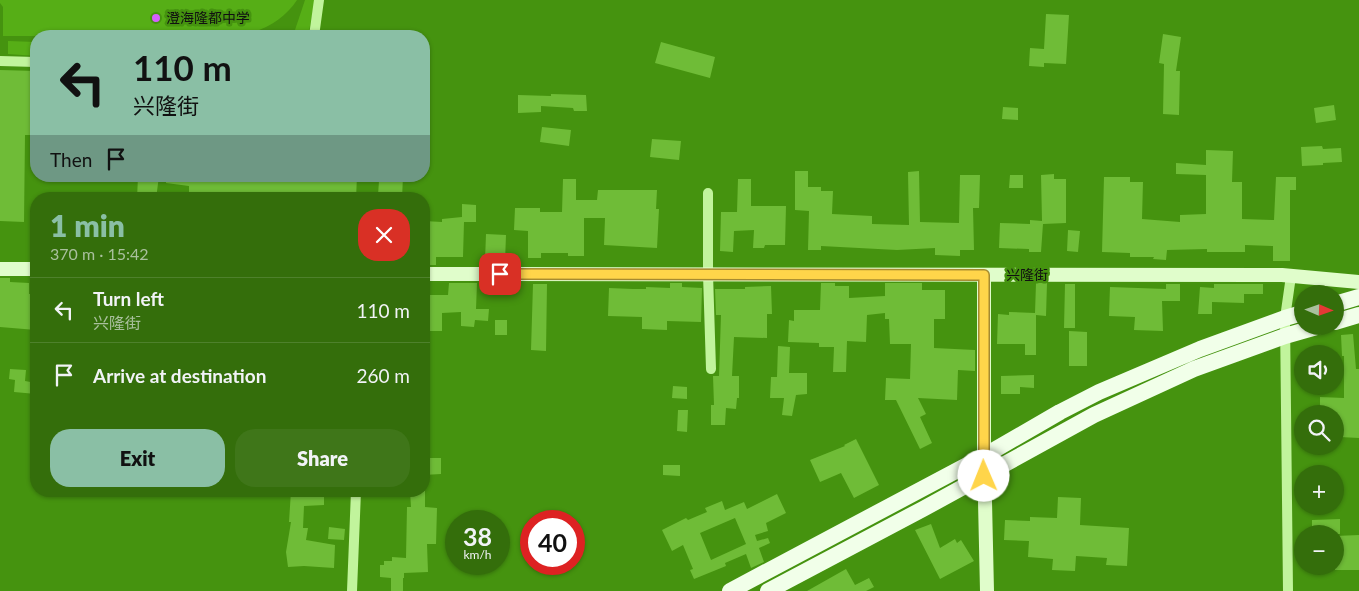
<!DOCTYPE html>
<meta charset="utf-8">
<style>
body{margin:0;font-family:Lato,"Noto Sans SC",sans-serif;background:#3f7619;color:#f1f3f6;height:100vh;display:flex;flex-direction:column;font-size:19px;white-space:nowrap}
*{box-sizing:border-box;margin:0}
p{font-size:16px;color:#a9c09d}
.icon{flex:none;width:28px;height:28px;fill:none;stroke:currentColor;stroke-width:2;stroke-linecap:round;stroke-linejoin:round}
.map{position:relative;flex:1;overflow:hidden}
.drawer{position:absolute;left:30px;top:192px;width:400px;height:305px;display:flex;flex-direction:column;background:#346e0b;border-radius:20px;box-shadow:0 1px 4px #0004}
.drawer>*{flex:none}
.guide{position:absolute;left:30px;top:30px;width:400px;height:152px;border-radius:20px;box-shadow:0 1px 4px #0004;background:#8abfa5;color:#111;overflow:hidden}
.needle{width:32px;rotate:92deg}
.controls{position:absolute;left:1294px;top:285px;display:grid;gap:10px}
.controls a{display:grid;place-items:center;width:50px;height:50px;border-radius:50%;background:#346e0b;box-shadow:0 1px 4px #0004;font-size:25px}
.speed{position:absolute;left:445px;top:510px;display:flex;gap:10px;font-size:25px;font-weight:700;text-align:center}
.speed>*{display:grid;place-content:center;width:65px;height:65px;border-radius:50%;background:#346e0b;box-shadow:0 1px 4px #0004;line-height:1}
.speed small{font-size:12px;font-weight:400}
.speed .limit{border:8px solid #d22;background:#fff;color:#111}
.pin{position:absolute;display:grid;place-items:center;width:42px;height:42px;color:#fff;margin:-21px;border-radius:10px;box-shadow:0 2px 8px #0006}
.me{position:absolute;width:55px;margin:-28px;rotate:359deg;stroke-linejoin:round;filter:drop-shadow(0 0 4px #0008)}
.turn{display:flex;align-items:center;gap:18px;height:105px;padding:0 20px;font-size:22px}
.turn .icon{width:65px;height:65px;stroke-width:2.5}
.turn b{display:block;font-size:35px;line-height:42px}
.then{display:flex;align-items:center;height:48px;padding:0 20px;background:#0003;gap:10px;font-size:19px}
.round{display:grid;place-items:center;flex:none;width:52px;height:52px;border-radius:20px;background:#3f7619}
.overview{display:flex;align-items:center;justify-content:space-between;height:85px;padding:0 20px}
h1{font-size:30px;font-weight:800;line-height:38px;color:#8abfa5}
.action{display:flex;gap:10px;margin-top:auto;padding:10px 20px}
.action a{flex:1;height:58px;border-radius:20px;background:#8abfa5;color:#111;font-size:20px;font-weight:800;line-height:58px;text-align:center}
.action a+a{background:#3f7619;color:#f1f3f6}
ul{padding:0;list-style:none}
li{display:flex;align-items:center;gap:15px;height:65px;padding:0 20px;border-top:1px solid #4e812c}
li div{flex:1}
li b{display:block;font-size:19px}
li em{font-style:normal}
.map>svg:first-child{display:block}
.green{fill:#56ae16}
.building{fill:#6fbc37;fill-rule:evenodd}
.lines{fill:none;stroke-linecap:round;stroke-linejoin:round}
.street{stroke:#c1f49c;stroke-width:10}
.secondary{stroke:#e0fdcb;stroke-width:14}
.primary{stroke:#f1ffe9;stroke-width:16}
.route-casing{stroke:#a68a30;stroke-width:12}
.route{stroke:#ffd54a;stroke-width:9}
.poi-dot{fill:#d55fff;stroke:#45930f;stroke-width:2}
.labels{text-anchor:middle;stroke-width:5;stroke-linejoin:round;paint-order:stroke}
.poi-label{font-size:14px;fill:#111;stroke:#45930f;text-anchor:start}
.street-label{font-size:14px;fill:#111;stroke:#45930f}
</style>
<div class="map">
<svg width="1359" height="591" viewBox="0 0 1359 591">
<rect width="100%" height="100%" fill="#45930f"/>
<!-- green -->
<path class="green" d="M0,0H297C284,20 263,31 240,36H3V7L0,3Z
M305,0H315L308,36H293Z
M8,41L36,42V56L8,54Z"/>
<!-- building -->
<path class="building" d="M1046,14L1069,15L1066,64L1044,63V67L1029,66L1030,48L1044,49Z
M1163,34L1181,37L1176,71H1180L1179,115L1163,114L1164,64L1159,63Z
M661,42L715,57L710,78L655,63Z
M0,70L36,71V135H25L24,222L0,221Z
M551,94L586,95L587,111H574L573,108L541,106V112L518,113V95L551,96Z
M1334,105L1336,120L1316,123L1314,108Z
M1003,107L1018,108V120L1002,119Z
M542,127L571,130L569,146L540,142Z
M652,139L681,141L679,160L650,157Z
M1322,146L1323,149L1341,148L1342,162L1323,163V165L1302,166L1301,147Z
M1206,150L1233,151L1232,182H1242V219L1274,220L1276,177H1296V190H1290V261H1273V246L1245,245V252H1207V249L1167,250L1166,260L1153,259L1154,257H1130V253L1102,252L1104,177H1130V182H1143L1142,219L1180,222V215L1206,214V175L1176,174V163L1206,165Z
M795,171H808V187H821V191H833L832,214L872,216V224L909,225L908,172L919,171L920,222L959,223L960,175H980L979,208H973L974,250H960V256L935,255V248L897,250L821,246V250H808L809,211L795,210Z
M1054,174V179H1066V223L1043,224L1041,252H1029V249L999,248L1000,223L1030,224V220L1042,221L1041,175Z
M1010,175H1023V188H1009Z
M138,176H159L156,199H137Z
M166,176H357L356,199H189V186L166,183Z
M386,176H403L402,199H386V196L378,195L379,181H386Z
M563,179H576V200H597L598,190H657L656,209H659L657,248L604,245L605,218H584V256H568V253H541V258H528V231L514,230L515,208H540V212H562Z
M738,179H751V206H786L785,245H765L764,248H753L754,230L734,231L733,252L720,251L721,212H737Z
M462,204L476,205V222H464L463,257H436V265H424V221L442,222V219L462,217Z
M1068,230L1080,231L1078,252L1067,251Z
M486,234L506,235L505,262L485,261Z
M0,278H10V282L29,283V294H36V330L0,327Z
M449,283H477L476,309H489L488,321L475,320L474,327L461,326V312L442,313V331H424V295H448Z
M670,283H682V287L702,288L701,322L667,321V330L642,329V317L608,316L609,288L633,289H646V287L670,288Z
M821,283H835V286H849V298L885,296V283H922V290H945V319H934V348L975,350V371L958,370L957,400L918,398L926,414L920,417L932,443L920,449L896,400H885L886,378L910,379L911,344H890L889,319H885V313L867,315L866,342L847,341L846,372H833L834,347H819V343L788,342L789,320L794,321V310H820Z
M1036,283H1047L1046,316L1036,315V355H1025V344H997L998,314L1009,315V312L1035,313Z
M533,284H547L546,351L531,350Z
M1065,284H1075V328H1064Z
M1166,284H1180V301H1162L1163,331L1134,330L1135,317L1109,316L1110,287L1166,289Z
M1214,284H1263V294H1244V303L1212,302V314H1198L1200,287L1214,288Z
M771,286L772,314H767V338L734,337L732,376H739V398H737L736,409L726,408L725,425H711V405H714L713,376H719L721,315H716L715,289H745V287Z
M495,320H507V335H495Z
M1069,331L1087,332V366H1069Z
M1353,334L1356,369H1359V438L1340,437V424H1335V414H1320V397L1344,398V356H1342L1341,335Z
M778,346L790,347L789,373H807V394L796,395L792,416L782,415L784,398H770L771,377H777Z
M10,369L26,370L25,381L36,383V394L14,392L15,380L9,379Z
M1034,375V388L1020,387V394H1001V376Z
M673,386L687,387V399L672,398Z
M678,410H688L687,432L677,431Z
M856,439L879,485L854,498L841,473L820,482L810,460L845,446L844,445Z
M424,458H441V474L424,475Z
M663,465H680V476L663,475Z
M291,491H324V505L304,506L303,528H308L306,540L335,545L334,568L304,566L288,567L286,552L291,522H289Z
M410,491H425V507L437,508L436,544H427L428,572L404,573V578H403V591H391V578L380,577V565H384V561H392V557L406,558L407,507H411Z
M777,494L786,513L766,523L768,531L755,535L757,541L768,538L770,543L759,548L764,562L751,568L746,554L725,563L726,566L694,579L690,570L693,569L683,545L672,551L662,530L686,518L688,520L707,512L705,508L722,501L725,510L744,502L747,509ZM735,518L746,544L711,560L700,533Z
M1058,497L1081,498L1080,525L1129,528L1127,566L1106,565L1107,558L1076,556L1075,571L1052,570L1053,559L1028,557L1029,541L1004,540L1005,520L1030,521V517L1057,518Z
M1340,519V534H1312V520Z
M931,524L940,548L955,539L957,543L961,540L974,561L940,579L915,530Z
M329,527L345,529L344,540L328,539Z
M1359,535V570H1335V536Z
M846,569L855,585L869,578L874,587L866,591H807Z"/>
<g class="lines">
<!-- street -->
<path class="street" d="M314,36L319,0
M0,61L36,62
M708,193V274L711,369
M352,591L356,491
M1288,591L1285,318L1291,276"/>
<!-- secondary -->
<path class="secondary" d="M0,269H36
M424,274L1282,275L1359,282
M984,275V456L987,591"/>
<!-- primary -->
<path class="primary" d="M1335,304L1359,297
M1335,322L1359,315
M730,591L984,456L1060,412L1099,392L1200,349L1285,318L1302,313
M768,591L923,509L1094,415L1194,369L1285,336L1320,326"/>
</g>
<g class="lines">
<!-- route casing -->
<g class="route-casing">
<path id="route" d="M500,274L984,275V476"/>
</g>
<!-- route -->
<use href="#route" class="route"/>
</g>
<!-- markers -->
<circle class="poi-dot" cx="156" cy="18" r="5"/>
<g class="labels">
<!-- poi labels -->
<g class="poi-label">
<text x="166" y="23">澄海隆都中学</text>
</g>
<!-- street labels -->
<g class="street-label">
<text x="1027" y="280">兴隆街</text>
</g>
</g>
</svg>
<div class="controls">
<a><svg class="needle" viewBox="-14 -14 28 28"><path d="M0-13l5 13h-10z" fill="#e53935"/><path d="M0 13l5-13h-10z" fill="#a9c09d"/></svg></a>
<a><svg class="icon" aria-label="sound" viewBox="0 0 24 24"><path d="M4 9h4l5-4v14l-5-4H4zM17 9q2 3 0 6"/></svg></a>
<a><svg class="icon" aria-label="search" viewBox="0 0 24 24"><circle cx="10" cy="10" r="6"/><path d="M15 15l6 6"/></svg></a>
<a>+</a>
<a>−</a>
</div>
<div class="speed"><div>38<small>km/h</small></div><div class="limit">40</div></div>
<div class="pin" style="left:500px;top:274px;background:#d93025"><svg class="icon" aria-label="arrive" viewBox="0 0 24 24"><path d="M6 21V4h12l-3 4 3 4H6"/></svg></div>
<svg class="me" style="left:984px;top:476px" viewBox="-20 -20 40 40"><circle r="19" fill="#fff"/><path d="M0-13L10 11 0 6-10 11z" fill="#ffd54a"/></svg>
<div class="guide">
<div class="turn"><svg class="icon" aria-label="left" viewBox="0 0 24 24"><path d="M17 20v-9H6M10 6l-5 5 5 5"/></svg><div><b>110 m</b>兴隆街</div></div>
<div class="then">Then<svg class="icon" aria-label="arrive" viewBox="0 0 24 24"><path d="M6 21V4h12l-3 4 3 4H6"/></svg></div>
</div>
<section class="drawer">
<div class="overview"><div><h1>1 min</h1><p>370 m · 15:42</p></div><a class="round" style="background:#d93025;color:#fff"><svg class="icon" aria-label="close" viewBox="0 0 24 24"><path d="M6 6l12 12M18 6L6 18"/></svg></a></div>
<ul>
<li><svg class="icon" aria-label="left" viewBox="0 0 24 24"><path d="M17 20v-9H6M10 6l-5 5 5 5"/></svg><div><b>Turn left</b><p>兴隆街</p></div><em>110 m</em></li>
<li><svg class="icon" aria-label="arrive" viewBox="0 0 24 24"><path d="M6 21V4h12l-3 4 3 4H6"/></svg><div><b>Arrive at destination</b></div><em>260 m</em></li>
</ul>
<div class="action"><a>Exit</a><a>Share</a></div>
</section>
</div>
